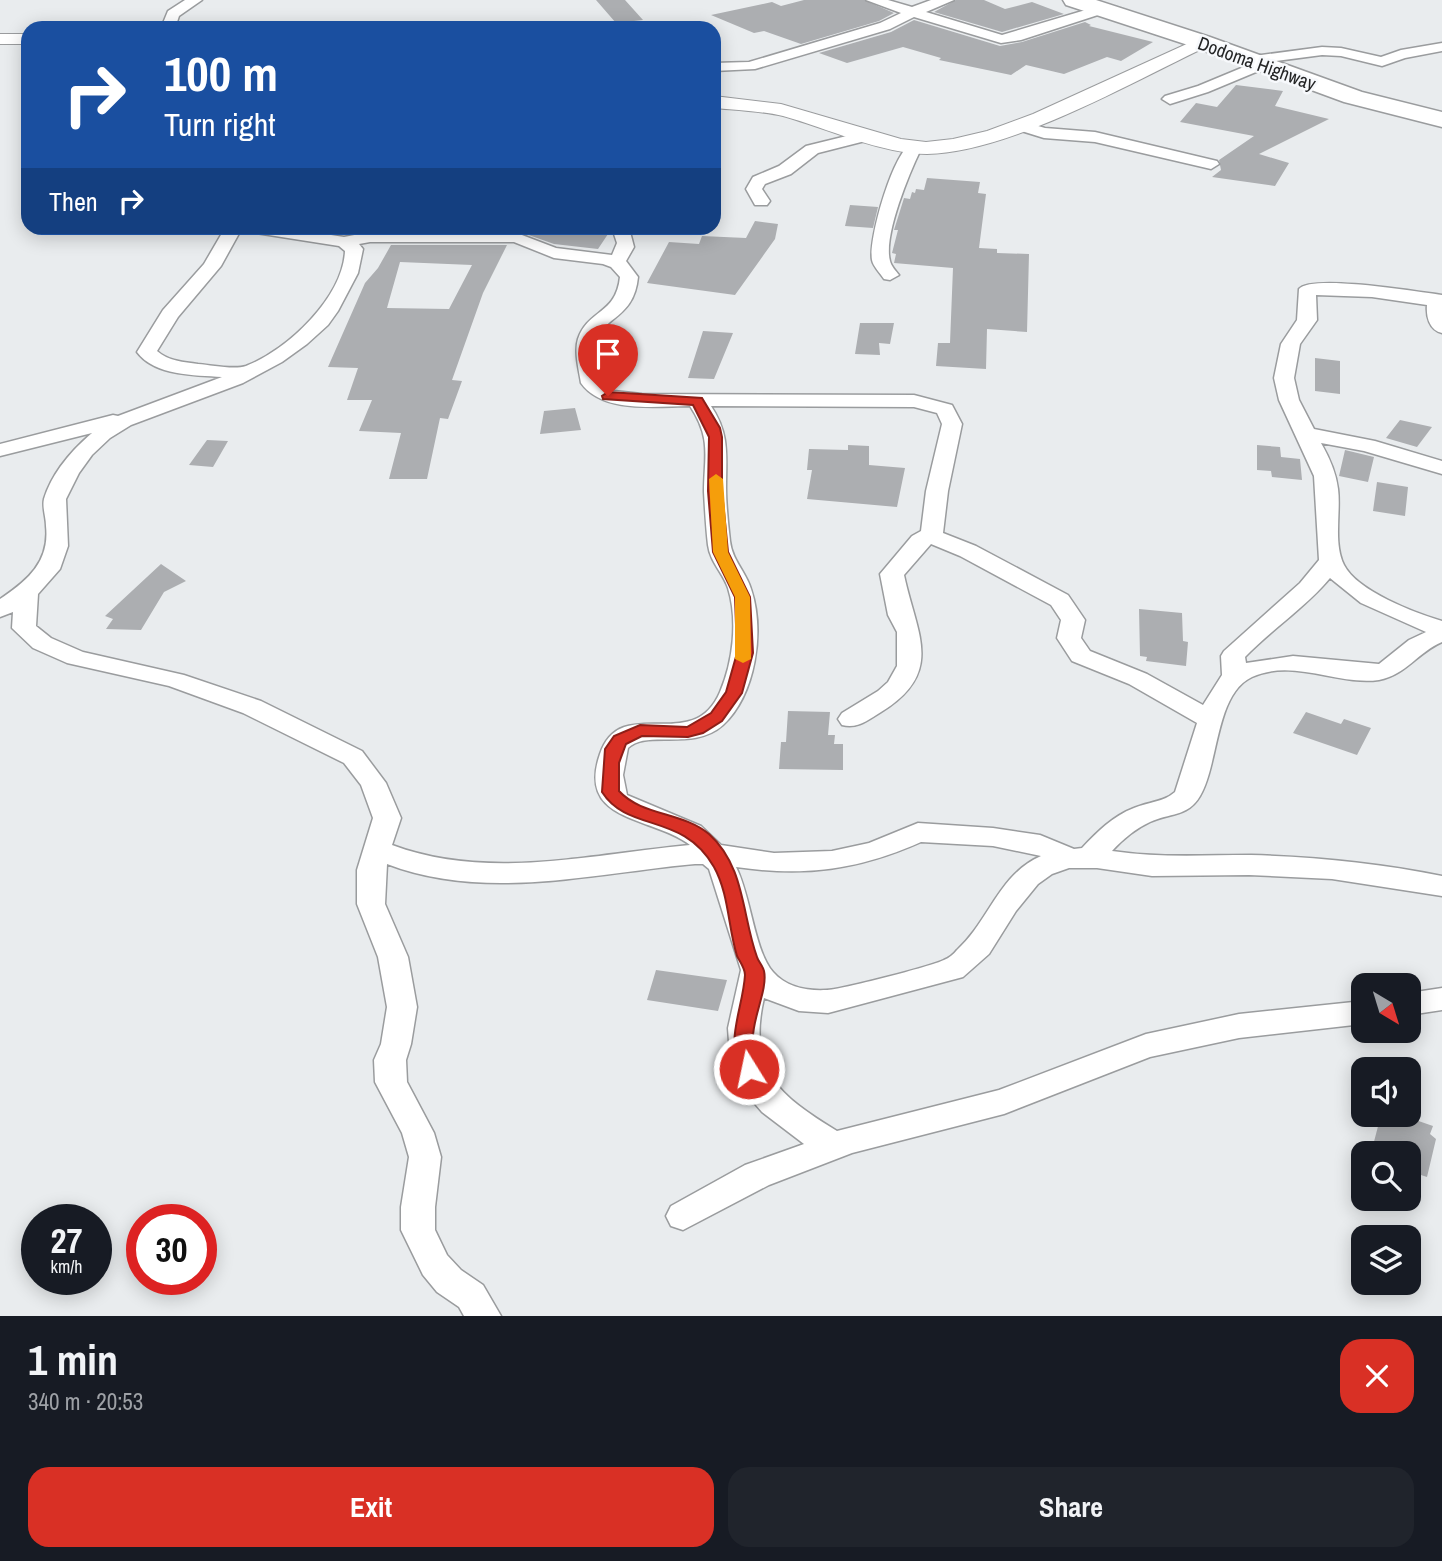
<!DOCTYPE html>
<meta charset="utf-8">
<style>
body{margin:0;font-family:"Archivo Narrow",sans-serif;background:#20242c;color:#f1f3f6;height:100vh;display:flex;flex-direction:column;font-size:26px;white-space:nowrap}
*{box-sizing:border-box;margin:0}
p{font-size:23px;color:#9ea1a6}
.icon{flex:none;width:38px;height:38px;fill:none;stroke:currentColor;stroke-width:2;stroke-linecap:round;stroke-linejoin:round}
.map{position:relative;height:1316px;overflow:hidden}
.panel{display:flex;flex-direction:column;background:#171b24;flex:1}
.panel>*{flex:none}
.top-card{position:absolute;left:21px;top:21px;width:700px;height:214px;border-radius:21px;box-shadow:0 4px 18px #0003;background:#1a4fa0;color:#fff;overflow:hidden}
.needle{width:46px;rotate:142deg}
.tools{position:absolute;left:1351px;top:973px;display:grid;gap:14px}
.tools a{display:grid;place-items:center;width:70px;height:70px;border-radius:14px;background:#171b24;box-shadow:0 4px 18px #0003;font-size:35px}
.speed{position:absolute;left:21px;top:1204px;display:flex;gap:14px;font-size:35px;font-weight:700;text-align:center}
.speed>*{display:grid;place-content:center;width:91px;height:91px;border-radius:50%;background:#171b24;box-shadow:0 4px 18px #0003;line-height:1}
.speed small{font-size:18px;font-weight:400}
.speed .limit{border:10px solid #d22;background:#fff;color:#111}
.pin{position:absolute;display:grid;place-items:center;width:60px;height:60px;color:#fff;margin:-72px -30px;border-radius:50% 50% 50% 0;rotate:-45deg;box-shadow:0 0 7px #0007}
.pin .icon{rotate:45deg}
.me{position:absolute;width:77px;margin:-38px;rotate:350deg;stroke-linejoin:round;filter:drop-shadow(0 0 5px #0008)}
.turn{display:flex;align-items:center;gap:24px;height:147px;padding:0 28px;font-size:32px}
.turn .icon{width:91px;height:91px;stroke-width:2.5}
.turn b{display:block;font-size:49px;line-height:60px}
.then{display:flex;align-items:center;height:66px;padding:0 28px;background:#0003;gap:14px;font-size:26px}
.round{display:grid;place-items:center;flex:none;width:74px;height:74px;border-radius:21px;background:#20242c}
.headline{display:flex;align-items:center;justify-content:space-between;height:119px;padding:0 28px}
h1{font-size:42px;font-weight:800;line-height:52px}
.button{display:flex;gap:14px;margin-top:auto;padding:14px 28px}
.button a{flex:1;height:80px;border-radius:21px;background:#d93025;color:#fff;font-size:28px;font-weight:800;line-height:80px;text-align:center}
.button a+a{background:#20242c;color:#f1f3f6}
.map>svg:first-child{display:block}
.building{fill:#acaeb1;fill-rule:evenodd}
.lines{fill:none;stroke-linecap:round;stroke-linejoin:round}
.minor-casing{stroke:#9a9c9e;stroke-width:3}
.tertiary-casing{stroke:#9a9c9e;stroke-width:2}
.trunk-casing{stroke:#9a9c9e;stroke-width:3}
.minor{fill:#fff;fill-rule:evenodd}
.tertiary{fill:#fff;fill-rule:evenodd}
.trunk{fill:#fff;fill-rule:evenodd}
.route{fill:#d93025;stroke:#8d1f18;stroke-width:2}
.slow{fill:#f59e0b}
.labels{text-anchor:middle;stroke-width:5;stroke-linejoin:round;paint-order:stroke}
.far-street-label{font-size:19px;fill:#242526;stroke:#f7f9fc}
</style>
<div class="map">
<svg width="1442" height="1316" viewBox="0 0 1442 1316">
<rect width="100%" height="100%" fill="#e9ecee"/>
<!-- building -->
<path class="building" d="M596,0H625L643,20L616,23Z
M804,0H864L894,13L879,21L801,44L764,31L754,33L711,15L772,2L781,6Z
M956,0H984L1005,9L1032,2L1064,14L1002,32L934,12Z
M914,20L1000,46L1022,42L1085,22L1091,25L1089,26L1153,42L1121,61L1107,57L1064,74L1026,65L1011,75L939,60L941,58L903,47L847,63L819,53L891,32Z
M1236,85L1283,91L1275,106L1329,119L1259,154L1289,163L1275,186L1212,177L1221,170L1219,160L1254,136L1180,122L1196,103L1217,107Z
M927,178L980,182L978,193L986,194L979,248L997,249V253L1029,254L1027,332L987,329L986,369L936,366L938,343H950L953,268L894,263L896,254L892,253L898,230H894L904,198L910,199L912,192L915,193L916,189L924,190Z
M850,205L878,207L873,228L845,226Z
M755,221L778,224L775,239L735,295L647,283L669,242L699,244L702,236L746,238Z
M524,228H578L610,231L598,249L554,244L523,233Z
M391,245H507L483,293L452,380L462,381L448,419L440,418L427,479H389L401,433L359,431L372,400H347L358,368L328,367L365,283L378,268ZM400,262L472,265L449,309L387,308Z
M860,323H894L890,344L879,343L880,355L855,354Z
M703,331L733,333L714,379L688,378Z
M1315,358L1340,361V394L1315,391Z
M575,408L581,430L540,434L544,411Z
M1400,420L1432,427L1417,447L1386,438Z
M207,440L228,441L213,467L189,465Z
M848,445L869,446V465L905,468L897,507L807,499L812,470H807L809,449L848,450Z
M1257,445L1280,447L1281,457L1300,459L1302,480L1272,477L1271,471L1257,470Z
M1345,450L1374,457L1368,482L1339,476Z
M1377,482L1408,487L1405,516L1373,511Z
M161,564L186,581L164,592L141,630L106,629L113,619L105,616Z
M1139,609L1182,613L1183,641L1188,642L1186,666L1146,661L1147,657L1140,656Z
M788,711L830,712L828,735H835L834,744H843V770L779,769L781,742H786Z
M1306,712L1341,724L1344,719L1371,728L1357,755L1293,733Z
M656,970L727,980L718,1011L647,1000Z
M1381,1115L1402,1123L1404,1116L1433,1126L1430,1134L1436,1139L1427,1177L1409,1171V1153H1371Z"/>
<g class="lines">
<!-- minor casing -->
<g class="minor-casing">
<path id="minor" d="M185,0H202L179,16L175,28H161L168,11Z
M866,0H888L912,7L931,0H954L926,12L1002,35L1099,6L1106,10L1104,13L1021,40L1001,43L914,17L890,29L755,69L714,71V63L749,62L880,23L901,13Z
M1442,43V51L1405,58L1382,66L1341,56L1322,55L1269,62L1268,67L1208,92L1170,104L1162,99L1165,96L1198,86L1251,64L1247,60L1254,56L1322,47L1341,48L1381,57L1401,50Z
M1021,121L1045,128L1095,132L1217,161L1219,164L1211,169L1095,142L1044,138L1015,129L1013,126L1015,123Z
M867,131L873,133L875,136L873,139L818,153L791,174L765,184L762,189L770,201L767,205H755L746,189L753,177L779,166L806,146Z
M914,142L922,147C910,171 883,236 890,261C891,266 896,271 899,275L890,280L884,279C880,273 873,266 872,260C868,240 894,147 914,142Z
M225,228H242L221,266L178,317L157,351C168,361 184,362 198,364C211,365 234,370 246,366C288,350 343,297 345,251L339,246L256,233L250,232L248,228H286L344,237L370,232H514L556,248L612,255L617,243L612,228H629L634,247L626,261L638,277C634,319 603,316 597,341C595,354 598,368 601,381L614,391L642,394L914,395L952,405L962,424L948,491L943,533L976,546L1068,595L1085,620L1081,638L1090,651L1147,674L1203,705L1222,675L1221,656L1224,651L1300,583L1319,560L1314,476L1279,400L1274,378L1281,344L1297,320L1299,289C1311,274 1419,292 1442,295V333C1429,330 1426,316 1427,305L1372,297L1316,295L1317,320L1300,344L1294,378L1299,400L1314,429L1375,441L1442,461V474L1364,451L1321,443C1329,457 1336,472 1338,489C1341,512 1333,543 1344,565C1357,591 1415,613 1442,621V642C1418,652 1406,675 1379,680C1338,686 1293,658 1252,677C1215,694 1219,764 1200,796C1188,817 1169,813 1150,822C1135,829 1123,839 1112,851C1158,858 1204,855 1251,855C1315,857 1379,863 1442,876V896L1332,879L1249,875L1152,876L1097,868H1069L1052,874L1038,884L1016,911L989,954L963,977L828,1013L799,1011L764,998C747,1071 780,1096 837,1131L999,1090L1146,1034L1239,1014L1363,1001V1024L1239,1038L1150,1057L1004,1114L852,1153L769,1185L683,1230L671,1226L666,1216L671,1206L745,1165L804,1144L762,1112L750,1098L736,1074L730,1056L728,1028L741,970L709,869L703,864H695C594,873 486,902 387,864L385,904L408,957L417,1007L411,1044L406,1060L407,1082L434,1133L441,1157L435,1207V1230L447,1255L461,1270L483,1285L501,1316H464L459,1307L437,1292L423,1275L401,1230V1207L409,1157L402,1133L375,1082L374,1060L381,1044L387,1007L378,957L357,904V870L373,818L361,785L344,763L243,713L169,686L67,663L33,648L12,628L13,612L0,617V599C27,581 50,562 46,526C46,517 42,507 44,499C52,473 72,450 92,433L0,456V444L113,415L118,416L222,377C194,375 155,376 137,352L163,310L204,264ZM370,242H514L554,258L603,264L611,267L620,277C616,315 588,309 578,339C574,352 579,370 581,383C603,414 656,406 690,406C712,439 704,457 704,492C705,510 706,528 708,545C710,562 723,573 728,588C738,620 733,662 720,692C693,756 621,692 600,754C576,823 652,816 690,845C592,854 488,881 392,845L401,818L386,783L362,751L261,701L184,675L83,652L51,638L36,626L38,594L60,569L68,546L66,499L79,473L92,455L110,438L131,425L243,383L282,362L307,344L328,325L338,311L358,273L363,249L359,244ZM711,406L914,407L937,413L942,424L926,491L921,531L912,536L880,574L888,615L897,632V666L888,682L878,691L842,713L838,719L842,725C858,729 868,720 881,712C946,672 916,633 904,575L931,544L960,556L1051,605L1061,620L1057,638L1072,661L1129,684L1197,723L1175,792C1164,802 1148,802 1134,808C1113,816 1097,832 1082,848L1074,849L1040,835L993,828L918,823L869,843L832,851L774,853L721,845L701,826L627,795L623,775L628,748C647,729 693,752 723,725C756,694 765,631 751,589C746,572 732,560 730,541C728,523 726,505 726,488C726,456 730,434 711,406ZM1330,578L1361,603L1426,632L1409,640L1379,664L1293,656L1246,663L1245,657C1272,629 1305,608 1330,578ZM921,842L993,846L1041,856C999,874 989,921 957,950C954,954 949,958 944,960C932,966 840,990 826,990C807,991 786,987 773,972C754,950 751,896 736,867C805,877 858,870 921,842Z
M1442,988V1010L1409,1015V993Z"/>
</g>
<!-- tertiary casing -->
<g class="tertiary-casing">
<path id="tertiary" d="M0,34H28V44H0Z
M1202,37L1211,42L1208,46C1132,82 1009,153 927,154C881,154 827,128 783,116C761,111 736,110 714,108V96L781,104L901,139L926,142L953,139L987,131L1033,114Z"/>
</g>
<!-- trunk casing -->
<g class="trunk-casing">
<path id="trunk" d="M1063,0H1096L1210,37L1362,92L1442,112V127L1344,102L1194,47L1066,5Z"/>
</g>
<!-- minor -->
<use href="#minor" class="minor"/>
<!-- tertiary -->
<use href="#tertiary" class="tertiary"/>
<!-- trunk -->
<use href="#trunk" class="trunk"/>
</g>
<!-- route -->
<path class="route" d="M608,392L702,398L720,428L722,437V491L728,552L750,597L753,653L742,693L722,721L703,733L688,737L642,736L626,744L619,763V791C642,816 683,812 709,834C745,866 742,916 757,957C758,961 763,966 764,971C768,989 752,1019 753,1039C754,1051 762,1064 756,1075L749,1077L742,1075C724,1041 743,1009 745,975C745,968 740,962 737,956C728,927 729,894 714,867C683,812 628,833 602,792L605,749L614,736L640,725L687,727L711,713L726,692L737,653L735,597L713,552L708,491L709,437L693,405L603,399L602,396Z"/>
<!-- slow -->
<path class="slow" d="M716,474L723,479L728,552L750,597L751,659L743,663L735,659V597L713,552L709,479Z"/>
<g class="labels">
<!-- far-street labels -->
<g class="far-street-label">
<text transform="translate(1257 63) rotate(20)" y="7">Dodoma Highway</text>
</g>
</g>
</svg>
<div class="tools">
<a><svg class="needle" viewBox="-14 -14 28 28"><path d="M0-13l5 13h-10z" fill="#e53935"/><path d="M0 13l5-13h-10z" fill="#9ea1a6"/></svg></a>
<a><svg class="icon" aria-label="sound" viewBox="0 0 24 24"><path d="M4 9h4l5-4v14l-5-4H4zM17 9q2 3 0 6"/></svg></a>
<a><svg class="icon" aria-label="search" viewBox="0 0 24 24"><circle cx="10" cy="10" r="6"/><path d="M15 15l6 6"/></svg></a>
<a><svg class="icon" aria-label="layers" viewBox="0 0 24 24"><path d="M12 4l9 5-9 5-9-5zM3 14l9 5 9-5"/></svg></a>
</div>
<div class="speed"><div>27<small>km/h</small></div><div class="limit">30</div></div>
<div class="pin" style="left:608px;top:396px;background:#d93025"><svg class="icon" aria-label="arrive" viewBox="0 0 24 24"><path d="M6 21V4h12l-3 4 3 4H6"/></svg></div>
<svg class="me" style="left:749px;top:1069px" viewBox="-20 -20 40 40"><circle r="17" fill="#d93025" stroke="#fff" stroke-width="3"/><path d="M0-11L8 9 0 5-8 9z" fill="#fff"/></svg>
<div class="top-card">
<div class="turn"><svg class="icon" aria-label="right" viewBox="0 0 24 24"><path d="M7 20v-9h11M14 6l5 5-5 5"/></svg><div><b>100 m</b>Turn right</div></div>
<div class="then">Then<svg class="icon" aria-label="right" viewBox="0 0 24 24"><path d="M7 20v-9h11M14 6l5 5-5 5"/></svg></div>
</div>
</div>
<section class="panel">
<div class="headline"><div><h1>1 min</h1><p>340 m · 20:53</p></div><a class="round" style="background:#d93025;color:#fff"><svg class="icon" aria-label="close" viewBox="0 0 24 24"><path d="M6 6l12 12M18 6L6 18"/></svg></a></div>
<div class="button"><a>Exit</a><a>Share</a></div>
</section>
